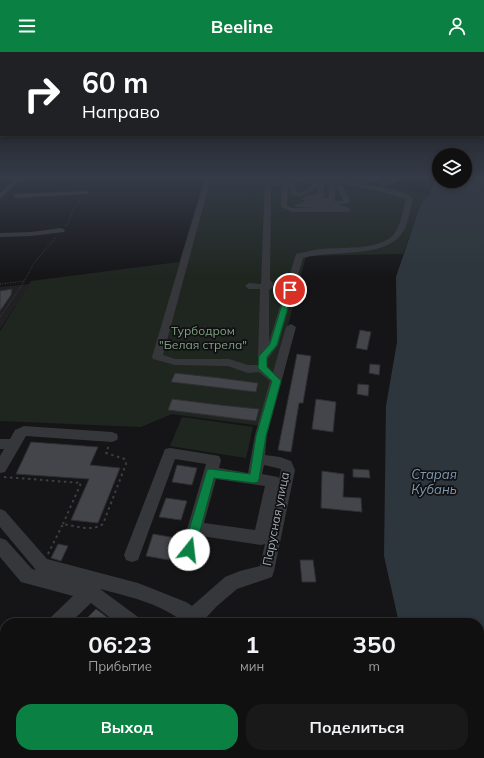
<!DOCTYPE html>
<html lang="ru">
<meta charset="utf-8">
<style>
body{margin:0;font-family:Mulish,sans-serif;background:#19191a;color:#f1f3f6;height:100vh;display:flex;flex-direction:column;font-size:15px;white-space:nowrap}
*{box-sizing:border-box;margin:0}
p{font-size:13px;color:#9c9d9f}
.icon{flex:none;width:22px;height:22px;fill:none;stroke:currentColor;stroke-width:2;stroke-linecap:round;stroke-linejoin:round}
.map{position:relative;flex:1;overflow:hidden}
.panel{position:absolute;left:0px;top:566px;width:484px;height:140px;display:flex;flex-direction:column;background:#101011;border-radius:16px 16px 0 0;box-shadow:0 2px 6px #0003,0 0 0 1px #303031}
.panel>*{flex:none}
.banner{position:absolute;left:0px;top:0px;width:484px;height:84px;box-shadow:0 2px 6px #0003,0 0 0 1px #303031;background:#202124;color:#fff;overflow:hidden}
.buttons{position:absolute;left:432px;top:96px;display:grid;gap:8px}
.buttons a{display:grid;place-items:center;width:40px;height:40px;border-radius:50%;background:#101011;box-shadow:0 2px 6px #0003,0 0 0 1px #303031;font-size:20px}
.pin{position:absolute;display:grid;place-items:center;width:34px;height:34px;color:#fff;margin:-17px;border:2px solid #fff;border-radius:50%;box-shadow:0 1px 4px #0007}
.me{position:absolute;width:44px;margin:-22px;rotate:16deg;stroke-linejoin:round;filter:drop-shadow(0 0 3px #0008)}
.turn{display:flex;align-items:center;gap:14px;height:84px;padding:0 16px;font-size:18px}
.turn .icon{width:52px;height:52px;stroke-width:2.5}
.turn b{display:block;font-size:28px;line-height:34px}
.eta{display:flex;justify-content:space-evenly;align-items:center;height:68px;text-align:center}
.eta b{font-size:24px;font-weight:700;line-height:28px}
.action{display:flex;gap:8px;margin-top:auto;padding:8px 16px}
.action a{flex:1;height:46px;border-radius:16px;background:#0b8043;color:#fff;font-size:16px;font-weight:700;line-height:46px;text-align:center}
.action a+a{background:#19191a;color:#f1f3f6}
header{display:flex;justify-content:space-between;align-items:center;height:52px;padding:0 16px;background:#0b8043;color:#fff;font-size:18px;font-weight:700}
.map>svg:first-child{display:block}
.built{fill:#212124}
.green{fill:#1f2620}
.water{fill:#2d363c}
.building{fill:#44454a;stroke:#2f2f33}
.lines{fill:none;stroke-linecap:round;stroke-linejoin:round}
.path-far1{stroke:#3c3e42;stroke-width:1;stroke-dasharray:1 1.5;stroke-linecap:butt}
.path{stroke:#3c3e42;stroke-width:2;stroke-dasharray:2.5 3.5;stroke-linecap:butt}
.minor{fill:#36373b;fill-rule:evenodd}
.route{fill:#0b8043;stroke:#07532c}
.labels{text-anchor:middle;stroke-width:3.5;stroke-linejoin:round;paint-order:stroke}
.park-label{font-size:12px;fill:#7fa181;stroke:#101012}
.street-label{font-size:12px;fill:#a7acb6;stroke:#101012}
.water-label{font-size:13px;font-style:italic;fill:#7f99b0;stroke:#101012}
</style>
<header><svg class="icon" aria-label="menu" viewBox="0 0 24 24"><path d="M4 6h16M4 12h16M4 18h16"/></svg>Beeline<svg class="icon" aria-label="person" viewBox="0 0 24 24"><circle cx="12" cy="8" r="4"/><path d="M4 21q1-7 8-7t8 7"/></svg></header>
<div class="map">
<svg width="484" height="706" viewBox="0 0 484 706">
<rect width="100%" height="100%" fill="#151517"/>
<!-- built -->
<path class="built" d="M30,232L0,277V235Z"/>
<!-- green -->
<path class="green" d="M205,126H344L429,143L421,151L403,202L306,204L262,374L172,362L141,375L0,369V279L31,229L179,210Z
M182,365L253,375L246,406L170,394Z"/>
<!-- water -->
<path class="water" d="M435,126H439V129H465V126H484V706H430L429,701H479V571H399L384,504L386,354L397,290L396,225L421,151L429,143Z"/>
<!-- building -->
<path class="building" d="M12,237L11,243L0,259V239Z
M360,278L371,280L367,298L356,296Z
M297,302L311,304L303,351H299L291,400L278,398Z
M370,312L380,313L379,323L369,321Z
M175,321L220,326L258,331L256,340L171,330Z
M358,332L369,333L368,344L357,342Z
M172,347L220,353L259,357L256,369L168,358Z
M316,347L336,350L333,380L312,377Z
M31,390L98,395L90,413L120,416L98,471L71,468L89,427L16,422Z
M177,413L197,416L192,433L172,430Z
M353,417L369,418L370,426L353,425Z
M322,419L344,422L343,445L361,446L362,460L321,456Z
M166,446L187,449L181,468L159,465Z
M153,482L176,486L169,508L146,504Z
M58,492L68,494L61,509L51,506Z
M300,508H313L316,530H302Z
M96,557L115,571H82Z"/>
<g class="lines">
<!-- path-far1 -->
<path class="path-far1" d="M421,126V135
M89,136L96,126
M65,174L68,172L73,158L81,147
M0,232L25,229
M0,265L22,233L34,211L56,185"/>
<!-- path -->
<path class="path" d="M4,425L81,431L63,472
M48,502L63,472C76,474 91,480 103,472L126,412L125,407L106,401L109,393"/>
<!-- minor -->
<path class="minor" d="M16,126H22L0,147V141Z
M205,126H211L163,303L175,307H229L248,313H266L273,320L286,275L291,272L296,275L267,383L265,403L280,405L291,409L295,418L274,519L272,525L237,537L217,554L201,571H181L182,569C159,551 127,544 100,537L138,565L141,571H117L91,551L70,571H48L51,565L73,544L21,530L0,505V486L6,488L32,517L36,518L0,475V457L5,459L47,507L138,531L186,550L192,554L225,525L240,519L260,514L265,492L261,493L201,484L195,503L189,505L183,503L181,498L206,412L175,407L138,508L132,510L126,508L124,503L165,397L170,396L214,403L219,404L221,408L219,416L248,421L255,383L270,329L259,320L248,321L228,314L175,313L153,307L152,305ZM264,413L281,417L279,427L278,425L262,422ZM216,427L265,434L255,478L204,471Z
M265,126H271V132L300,126H311L310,127L290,132L297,133L296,140L299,141L309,136L311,132L322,130L324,132V144L322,146H329V135L332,132L343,134L350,150L340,153L347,155L351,158L348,160H292L281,155V139L283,133L271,135L270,228L273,231V235L269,238V290L296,202C304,200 312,198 320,197C340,195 380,199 394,182C401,173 403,158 406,147L374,138L346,133L328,127L327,126C335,126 341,128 349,130C365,134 401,136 413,146C410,159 408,177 398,186C377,206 330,198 303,206L278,293L267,308L263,309L258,306L260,237H249L245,234L249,231L261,232ZM316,134H318V142L304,144L302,147L305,149L294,153L297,155L316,156H293L287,154L288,135H291V142L299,145L314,138ZM335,135L338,136L343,149H333L335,147Z
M358,126H380L386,131L393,126H399C392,134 384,138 377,129L361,128Z
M86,139L88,140V142L16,146L13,144L16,142Z
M61,176L65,178L64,180L31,184L0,185V181L31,180Z
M24,374L112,380L117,382L118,385L117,388L112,390L26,384L5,420L0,421V404L4,397H0V387H10L15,378Z
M5,610V631L0,634V612Z
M15,701H39L36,706H13Z
M249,701H271L272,706H250Z"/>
</g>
<!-- sky -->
<linearGradient id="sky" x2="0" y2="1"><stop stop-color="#0c0c0d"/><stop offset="0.56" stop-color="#353b47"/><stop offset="1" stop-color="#353b47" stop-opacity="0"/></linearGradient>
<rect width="484" height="225" fill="url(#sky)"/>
<!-- route -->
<path class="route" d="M287,236L293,238L277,293L267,305V315L281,329L266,384L259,427L258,430L254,431L214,426L195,498L193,502L189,504L185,502L183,498L207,418L210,417L250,422L256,384L272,329L258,316L259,304L270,292Z"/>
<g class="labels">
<!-- park labels -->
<g class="park-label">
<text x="203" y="283">Турбодром<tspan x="203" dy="14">"Белая стрела"</tspan></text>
</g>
<!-- street labels -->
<g class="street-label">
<text transform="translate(276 467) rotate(-79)" y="4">Парусная улица</text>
</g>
<!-- water labels -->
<g class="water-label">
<text x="434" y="427">Старая<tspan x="434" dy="15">Кубань</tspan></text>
</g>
</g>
</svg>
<div class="buttons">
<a><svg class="icon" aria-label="layers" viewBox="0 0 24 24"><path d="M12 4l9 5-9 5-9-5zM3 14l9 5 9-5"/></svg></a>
</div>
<div class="pin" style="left:290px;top:238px;background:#d93025"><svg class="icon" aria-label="arrive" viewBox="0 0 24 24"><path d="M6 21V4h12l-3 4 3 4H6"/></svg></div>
<svg class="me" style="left:189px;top:498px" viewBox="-20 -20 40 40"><circle r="19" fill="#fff"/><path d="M0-13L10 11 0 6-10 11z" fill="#0b8043"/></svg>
<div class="banner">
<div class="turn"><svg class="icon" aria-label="right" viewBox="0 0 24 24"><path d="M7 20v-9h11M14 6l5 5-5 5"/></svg><div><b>60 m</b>Направо</div></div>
</div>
<section class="panel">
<div class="eta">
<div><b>06:23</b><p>Прибытие</p></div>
<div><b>1</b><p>мин</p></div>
<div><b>350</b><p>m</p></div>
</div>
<div class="action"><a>Выход</a><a>Поделиться</a></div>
</section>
</div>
